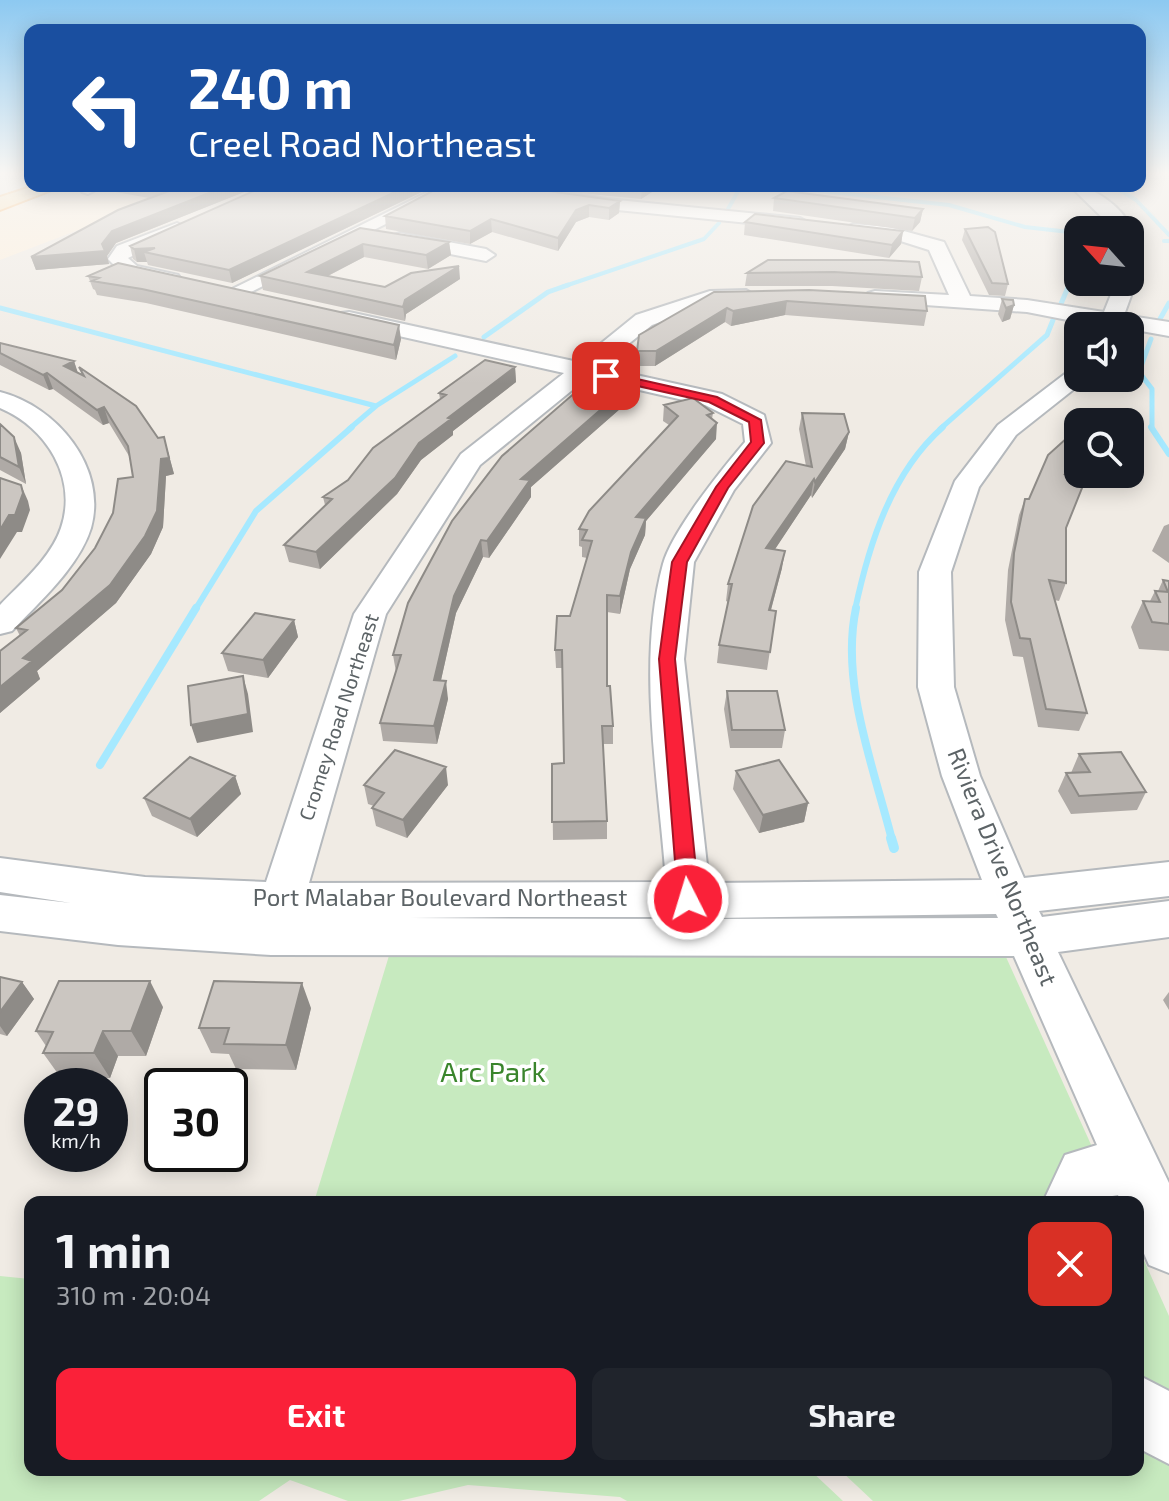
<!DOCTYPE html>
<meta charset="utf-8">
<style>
body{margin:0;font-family:"Exo 2",sans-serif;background:#20242c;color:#f1f3f6;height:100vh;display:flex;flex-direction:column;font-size:30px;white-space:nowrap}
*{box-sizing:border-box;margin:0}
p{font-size:26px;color:#9ea1a6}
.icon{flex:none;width:44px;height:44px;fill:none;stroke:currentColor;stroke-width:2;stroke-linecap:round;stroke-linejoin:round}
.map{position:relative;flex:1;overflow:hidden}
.panel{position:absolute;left:24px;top:1196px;width:1120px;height:280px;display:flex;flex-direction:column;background:#171b24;border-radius:16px;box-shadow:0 4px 20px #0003}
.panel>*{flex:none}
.guide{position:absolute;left:24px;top:24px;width:1122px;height:168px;border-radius:16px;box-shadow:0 4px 20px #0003;background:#1a4fa0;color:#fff;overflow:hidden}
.needle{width:52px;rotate:297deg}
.fabs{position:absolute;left:1064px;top:216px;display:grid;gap:16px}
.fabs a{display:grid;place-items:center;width:80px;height:80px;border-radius:16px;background:#171b24;box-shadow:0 4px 20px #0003;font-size:40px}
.speed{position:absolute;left:24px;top:1068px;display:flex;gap:16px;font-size:40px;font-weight:700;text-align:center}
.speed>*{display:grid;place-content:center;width:104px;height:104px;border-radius:50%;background:#171b24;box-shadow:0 4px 20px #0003;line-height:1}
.speed small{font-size:20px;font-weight:400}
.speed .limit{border:4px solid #111;border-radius:12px;background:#fff;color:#111}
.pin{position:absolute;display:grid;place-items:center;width:68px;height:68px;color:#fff;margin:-34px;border-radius:16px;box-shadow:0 4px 12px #0006}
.me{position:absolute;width:88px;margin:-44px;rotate:355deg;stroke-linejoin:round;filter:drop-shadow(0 0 6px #0008)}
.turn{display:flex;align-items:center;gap:28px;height:168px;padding:0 32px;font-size:36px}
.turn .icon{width:104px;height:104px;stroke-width:2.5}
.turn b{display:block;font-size:56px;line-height:68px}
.round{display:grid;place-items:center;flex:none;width:84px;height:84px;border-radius:16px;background:#20242c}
.overview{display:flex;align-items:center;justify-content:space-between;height:136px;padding:0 32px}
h1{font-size:48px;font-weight:700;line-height:60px}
.cta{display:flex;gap:16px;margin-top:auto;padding:16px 32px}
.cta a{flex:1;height:92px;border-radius:16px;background:#fa2139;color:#fff;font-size:32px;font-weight:700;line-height:92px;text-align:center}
.cta a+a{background:#20242c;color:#f1f3f6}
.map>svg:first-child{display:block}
.commercial{fill:#fff0db}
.green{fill:#c7eabf}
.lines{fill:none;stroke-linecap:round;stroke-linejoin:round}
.stream-far4{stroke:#a6e9ff;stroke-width:4}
.stream-far3{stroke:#a6e9ff;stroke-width:5}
.stream-far2{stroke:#a6e9ff;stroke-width:6}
.stream-far1{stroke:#a6e9ff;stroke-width:8}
.stream{stroke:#a6e9ff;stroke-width:10}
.minor-casing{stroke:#b5b9bd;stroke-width:4}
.major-casing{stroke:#ffac4f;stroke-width:4}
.minor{fill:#fff;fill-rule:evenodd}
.major{fill:#ffe1ab;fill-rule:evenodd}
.wall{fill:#afaaa6}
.shaded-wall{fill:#8e8b87}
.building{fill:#cbc6c1;stroke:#8e8b87;stroke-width:2}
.route{fill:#fa2139;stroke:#a21525;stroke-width:2}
.labels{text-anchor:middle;stroke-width:7;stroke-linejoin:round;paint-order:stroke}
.far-street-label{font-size:20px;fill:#5c6366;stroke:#fff}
.street-label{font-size:24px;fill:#5c6366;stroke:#fff}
.near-park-label{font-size:28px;fill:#3a852c;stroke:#fff}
</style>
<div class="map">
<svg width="1169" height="1501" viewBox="0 0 1169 1501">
<rect width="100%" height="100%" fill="#f0ebe4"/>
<!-- commercial -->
<path class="commercial" d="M74,186H193L0,260V211Z"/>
<!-- green -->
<path class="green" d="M395,936L581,949L1006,957L1117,1202H314Z
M1138,1247L1169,1316V1501H873L840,1470H1138Z
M0,1276L30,1279V1470H810L843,1501H627L620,1497L468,1485L399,1501H348L290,1480L259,1501H0Z"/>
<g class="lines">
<!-- stream-far4 -->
<path class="stream-far4" d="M776,186L949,205L1025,227L1078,233
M1113,186L1136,200L1169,235
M728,209L741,186
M1164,241H1169
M562,287L704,239L719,223
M1068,287L1078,263"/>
<!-- stream-far3 -->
<path class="stream-far3" d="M1060,306L1069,285
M0,308L376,406
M1160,319L1169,303
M484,337L548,292L568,285
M1151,339L1139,372L1152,389V429
M349,429L376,406L455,356
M940,429L1047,335L1053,320"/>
<!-- stream-far2 -->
<path class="stream-far2" d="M1151,427L1169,454
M195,610L256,511L352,427
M855,610C869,544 891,473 943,427"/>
<!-- stream-far1 -->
<path class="stream-far1" d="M856,608C840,683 874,768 892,840
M100,765L196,608"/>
<!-- stream -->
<path class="stream" d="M891,838L894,848"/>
<!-- minor casing -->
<g class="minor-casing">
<path id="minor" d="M82,186H104L88,194L82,192Z
M440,186H461L241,297H227L224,293Z
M480,186H521L607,199L800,218L809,223L800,228L607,209L488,191Z
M1070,186C1095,186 1122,207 1133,230L1130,234V230H1115Z
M177,223L186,228L183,232L128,258L137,266L178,275L181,279L178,283L171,285L123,274L108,259L117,246Z
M853,224L889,227L944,242L970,296L1027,300L1104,312L1116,282H1130V277L1133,278L1136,282L1124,315L1169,322V336L1130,329V326H1098L1027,312L868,301L865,297L868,293L875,291L949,295L929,250L888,237L847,233L844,229Z
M400,233L486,249L495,255L486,261L394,243V235Z
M746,290L756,296L753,300L712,303L652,325L600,367L722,394L764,415L771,443L734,490L694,562L684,659L709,883L982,880L942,776L918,687L919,572L955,481L998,425L1070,370L1078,368V378H1088L1016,435L979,487L951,572L954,687L980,776L1024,878L1169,862V896L1039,911L1042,917L1169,901V937L1058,952L1169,1183V1273L1149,1265L1138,1240V1202H1121L1118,1195L1101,1198L1099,1202H1043L1065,1155L1097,1145L1014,956L271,955L118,945L0,931V895L71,903L0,892V858L145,877L266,882L354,614L461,454L564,373L341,323L338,318L341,313L349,312L578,362L636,315L710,291ZM587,378L705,405L743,424L745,442C722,469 672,531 663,564C636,662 659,782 666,882L309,883L386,614L480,465ZM996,914L998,918L713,919V918ZM511,917H669V919L410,918Z
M0,392C56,406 108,467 91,528C79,567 39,602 12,631L0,634V605C21,583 51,558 61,528C78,478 46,427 0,408Z
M1138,1375L1169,1391V1464L1138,1448Z"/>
</g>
<!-- major casing -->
<g class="major-casing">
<path id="major" d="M34,186H62L0,210V197Z"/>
</g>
<!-- minor -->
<use href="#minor" class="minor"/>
<!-- major -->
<use href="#major" class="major"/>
</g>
<!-- wall -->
<path class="wall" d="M109,186H259L116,243L107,256L109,264L36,270L31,257L149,198L110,191Z
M265,186H434L232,283L148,265L147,262H137L133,259L130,246Z
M442,186H652V192L641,199L518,187L620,201L619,213L609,220L589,217L576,222L558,251L492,232L470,244L386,229L385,216Z
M774,198L923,209L920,222L912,231L773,211Z
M745,222L903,231L901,244L889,258L744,235Z
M360,228L449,242L451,255L428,269L364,257L328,276L385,287L460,279L406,314L405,321L263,290L260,276Z
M965,229L1008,284L1005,296L989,295L962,240Z
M768,260L922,277L919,291L832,286H745L747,273Z
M88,276L401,339L396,360L146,303L97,295L95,290L93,289Z
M714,292L927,311L924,326L785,315L731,326L725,322L655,366H637V351Z
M1002,299L1014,305L1010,319L1002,322L998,314Z
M0,343L74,361L77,372L82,374L79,367L158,438L164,437L174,474L166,476L163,527L151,554L116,603L37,671L40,679L0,713V651L20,636L16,628L62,590L95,548L133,477L129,456L109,423L103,425L53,389L49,390L0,365Z
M515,367L516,382L453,431V435L421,460L397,494L320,569L289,562L284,545L325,505L323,497L348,480L440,399L439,393Z
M629,401L531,487V497L489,558L483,557L456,613L441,680L448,699L437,744L383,741L380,723L396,672L393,655L452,521Z
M664,405L713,413L712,419L716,439L646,521L645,535L630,569L620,614L607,612V686L613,726V744H603L607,821V839L553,840L552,764L564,763L562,668H556L555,650L570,616L587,558L582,557V547L579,546V529L669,425L663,421Z
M802,413L849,432L845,449L812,498L811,495L774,550L782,568L771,610L776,611L767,670L717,663L719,645L728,602L726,601L728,584L806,466L799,429Z
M0,424L21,453L26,484L0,470Z
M1078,472L1074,476L1066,529V583L1059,601L1054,600L1087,713L1079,731L1038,727L1023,657L1013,656L1005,620L1008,570L1019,515L1025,499H1029Z
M1169,524V563L1152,551L1164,526Z
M1163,580L1169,581V651L1139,649L1131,627L1143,601H1150L1155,591H1158Z
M294,620L298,637L268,678L228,671L222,653Z
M727,691L785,730L782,748H730L724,709Z
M1079,754L1146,792L1137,810L1071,814L1058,791L1066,773H1071Z
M736,771L808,803L804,822L759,833L733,789Z
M235,776L241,794L197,837L152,816L144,798Z
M364,785H448L407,838L376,826L372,808L374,806L368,804Z
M0,977L22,982L34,999L7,1036L0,1034Z
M1169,992V1010L1163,1000Z
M163,1007L146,1056H118L110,1078H61L43,1053L46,1046L36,1031Z
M311,1008L296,1070L236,1069L229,1054L211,1053L199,1028Z"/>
<!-- shaded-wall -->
<path class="shaded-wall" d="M227,186H259L116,243L107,256L109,264L36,270L31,257L102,244L112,231Z
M408,186H434L232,283L229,270Z
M644,186H652V192L641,199L642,187Z
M620,201L619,213L609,220V208Z
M589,205V217L576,222L558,251V238L576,210Z
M923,209L920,222L912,231L915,218Z
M491,219L492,232L470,244V231Z
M903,231L901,244L889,258L892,245Z
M449,242L451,255L428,269L426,255Z
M363,244L364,257L310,285L307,272Z
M155,248L144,252L147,262H137L134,249Z
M459,266L460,279L406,314L405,321L403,307L405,300Z
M787,301L785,315L731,326L733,311Z
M1014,305L1010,319L1002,322L1006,308Z
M727,308L725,322L655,366L656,351Z
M399,325L401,339L396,360L394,345Z
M74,361L79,376L64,366Z
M515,367L516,382L453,431V435L421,460L397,494L320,569L316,552L419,443L448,418Z
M47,373L53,389L49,390L43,375Z
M629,385V401L531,487V497L489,558L487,541L521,479Z
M104,407L109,423L103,425L97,410Z
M717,423L716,439L646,521L645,535L630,569L620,614V596L636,517Z
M849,432L845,449L812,498L815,482Z
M14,437L21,453L26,484L19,467Z
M164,437L174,474L166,476L163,527L151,554L116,603L37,671L40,679L0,713V687L161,459Z
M1078,461V472L1059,490L1065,474Z
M814,479L811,495L764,566L766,548Z
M21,485L28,501L30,510L22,532H17L0,559V530Z
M481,540L483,557L456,613L437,698L434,680L454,596Z
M785,551L782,568L766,628L769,610Z
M294,620L298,637L268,678L263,660Z
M243,676L248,694L253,732L197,743L191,725Z
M446,681L448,699L437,744L434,726Z
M446,767L448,785L407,838L403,820Z
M235,776L241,794L197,837L190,819Z
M808,803L804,822L759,833L763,815Z
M150,981L163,1007L146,1056L131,1031Z
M22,982L34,999L7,1036L0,1026V1012Z
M302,983L311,1008L296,1070L286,1045Z
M103,1031L118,1056L110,1078L94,1053Z"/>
<!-- building -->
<path class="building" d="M143,186H227L112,231L102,244L105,251L31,257L118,210L169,191Z
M265,186H408L229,270L144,252L155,248L134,249L130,246Z
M442,186H513L620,201L609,208L589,205L576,210L558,238L491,219L470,231L385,216Z
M787,191L923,209L915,218L774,198Z
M755,214L903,231L892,245L745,222Z
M988,227L995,232L1008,284L992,283L965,229Z
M360,228L449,242L426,255L363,244L307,272L385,287L411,273L459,266L405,300L403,307L260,276Z
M768,260H882L919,262L922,277L834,272L747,273Z
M118,263L399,325L394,345L142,289L92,281L99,278L88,276Z
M809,290L925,296L927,311L787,301L733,311L727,308L656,351H637L639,335L714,292Z
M1002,299L1013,300L1014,305L1006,308Z
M0,343L74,361L64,366L84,376L79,367L136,406L158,438L164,437L169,458L161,459L157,511L145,536L110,585L23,658L32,661L0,687V651L27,630L16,628L62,590L95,548L113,513L118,479L133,477L128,446L104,407L97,410L47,373L43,375L0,353Z
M485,360L515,367L448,418L451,419L419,443L395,478L316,552L284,545L332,499L323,497L348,480L373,448L446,395L439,393Z
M593,377L629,385L521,479L530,480L487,541L481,540L454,596L434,680L446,681L434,726L380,723L401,655H393L408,603L452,521L502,456Z
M693,398L713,413L707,415L717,423L636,517L646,518L631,552L620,596L607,595V686H610L613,726H602L607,821L552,822V764L564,763L562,650H555L557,616H570L592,541L582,540L587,530L579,529L589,511L678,416L664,405Z
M802,413L844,414L849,432L815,482L814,479L766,548L785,551L769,610L776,611L770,652L719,645L732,584H728L753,506L786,461L812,467Z
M0,424L14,437L19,467L0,457Z
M1078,428V461L1065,474L1086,478L1066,528V583L1049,580L1087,713L1046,709L1030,639L1020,638L1011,602L1014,553L1025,499H1029L1048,455Z
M0,478L21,485L23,493L15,515H9L0,530Z
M1163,580L1169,581V624L1152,622L1143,601L1160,602L1155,591L1168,592Z
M255,613L294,620L263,660L222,653Z
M243,676L248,714L191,725L188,686Z
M727,691H777L785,730H732Z
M395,750L446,767L403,820L372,808L384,793L364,785Z
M1121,752L1146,792L1079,796L1066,773L1090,772L1079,754Z
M190,757L235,776L190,819L144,798Z
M779,760L808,803L763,815L736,771Z
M0,977L22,982L0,1012Z
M59,981H150L131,1031H103L94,1053H43L53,1032L36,1031Z
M214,981L302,983L286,1045L224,1044L229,1028H199Z"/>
<!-- sky -->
<linearGradient id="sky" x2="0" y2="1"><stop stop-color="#8dc9f1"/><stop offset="0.45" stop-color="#f8f6f3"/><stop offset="1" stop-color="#f8f6f3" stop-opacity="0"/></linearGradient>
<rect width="1169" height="384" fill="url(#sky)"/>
<!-- route -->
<path class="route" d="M606,372L717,397L761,420L764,443L728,488L687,562L675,659L699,899L688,908L678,899L659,659L672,562L716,487L751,442L749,422L709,402L602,378Z"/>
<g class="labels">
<!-- far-street labels -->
<g class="far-street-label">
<text transform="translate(339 717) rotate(-72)" y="7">Cromey Road Northeast</text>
</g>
<!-- street labels -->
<g class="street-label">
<text transform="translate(1002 867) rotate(68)" y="8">Riviera Drive Northeast</text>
<text x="440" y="906">Port Malabar Boulevard Northeast</text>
</g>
<!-- near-park labels -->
<g class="near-park-label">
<text x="493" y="1082">Arc Park</text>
</g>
</g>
</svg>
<div class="fabs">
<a><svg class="needle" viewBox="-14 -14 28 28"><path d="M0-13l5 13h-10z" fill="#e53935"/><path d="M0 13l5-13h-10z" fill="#9ea1a6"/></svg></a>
<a><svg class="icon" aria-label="sound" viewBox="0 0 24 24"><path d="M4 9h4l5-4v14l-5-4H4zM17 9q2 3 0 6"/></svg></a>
<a><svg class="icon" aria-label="search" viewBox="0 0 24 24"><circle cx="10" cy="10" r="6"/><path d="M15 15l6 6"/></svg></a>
</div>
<div class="speed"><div>29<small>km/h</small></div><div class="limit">30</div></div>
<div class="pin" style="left:606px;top:376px;background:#d93025"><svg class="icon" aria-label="arrive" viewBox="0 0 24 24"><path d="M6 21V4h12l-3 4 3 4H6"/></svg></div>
<svg class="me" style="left:688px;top:899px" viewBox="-20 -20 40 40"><circle r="17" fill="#fa2139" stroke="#fff" stroke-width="3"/><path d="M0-11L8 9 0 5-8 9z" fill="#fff"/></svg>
<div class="guide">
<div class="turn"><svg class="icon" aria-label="left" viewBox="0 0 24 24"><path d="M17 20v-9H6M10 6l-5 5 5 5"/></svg><div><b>240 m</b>Creel Road Northeast</div></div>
</div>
<section class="panel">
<div class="overview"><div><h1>1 min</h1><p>310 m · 20:04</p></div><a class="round" style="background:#d93025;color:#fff"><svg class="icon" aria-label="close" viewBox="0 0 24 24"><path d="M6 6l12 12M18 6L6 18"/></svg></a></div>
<div class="cta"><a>Exit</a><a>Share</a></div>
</section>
</div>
